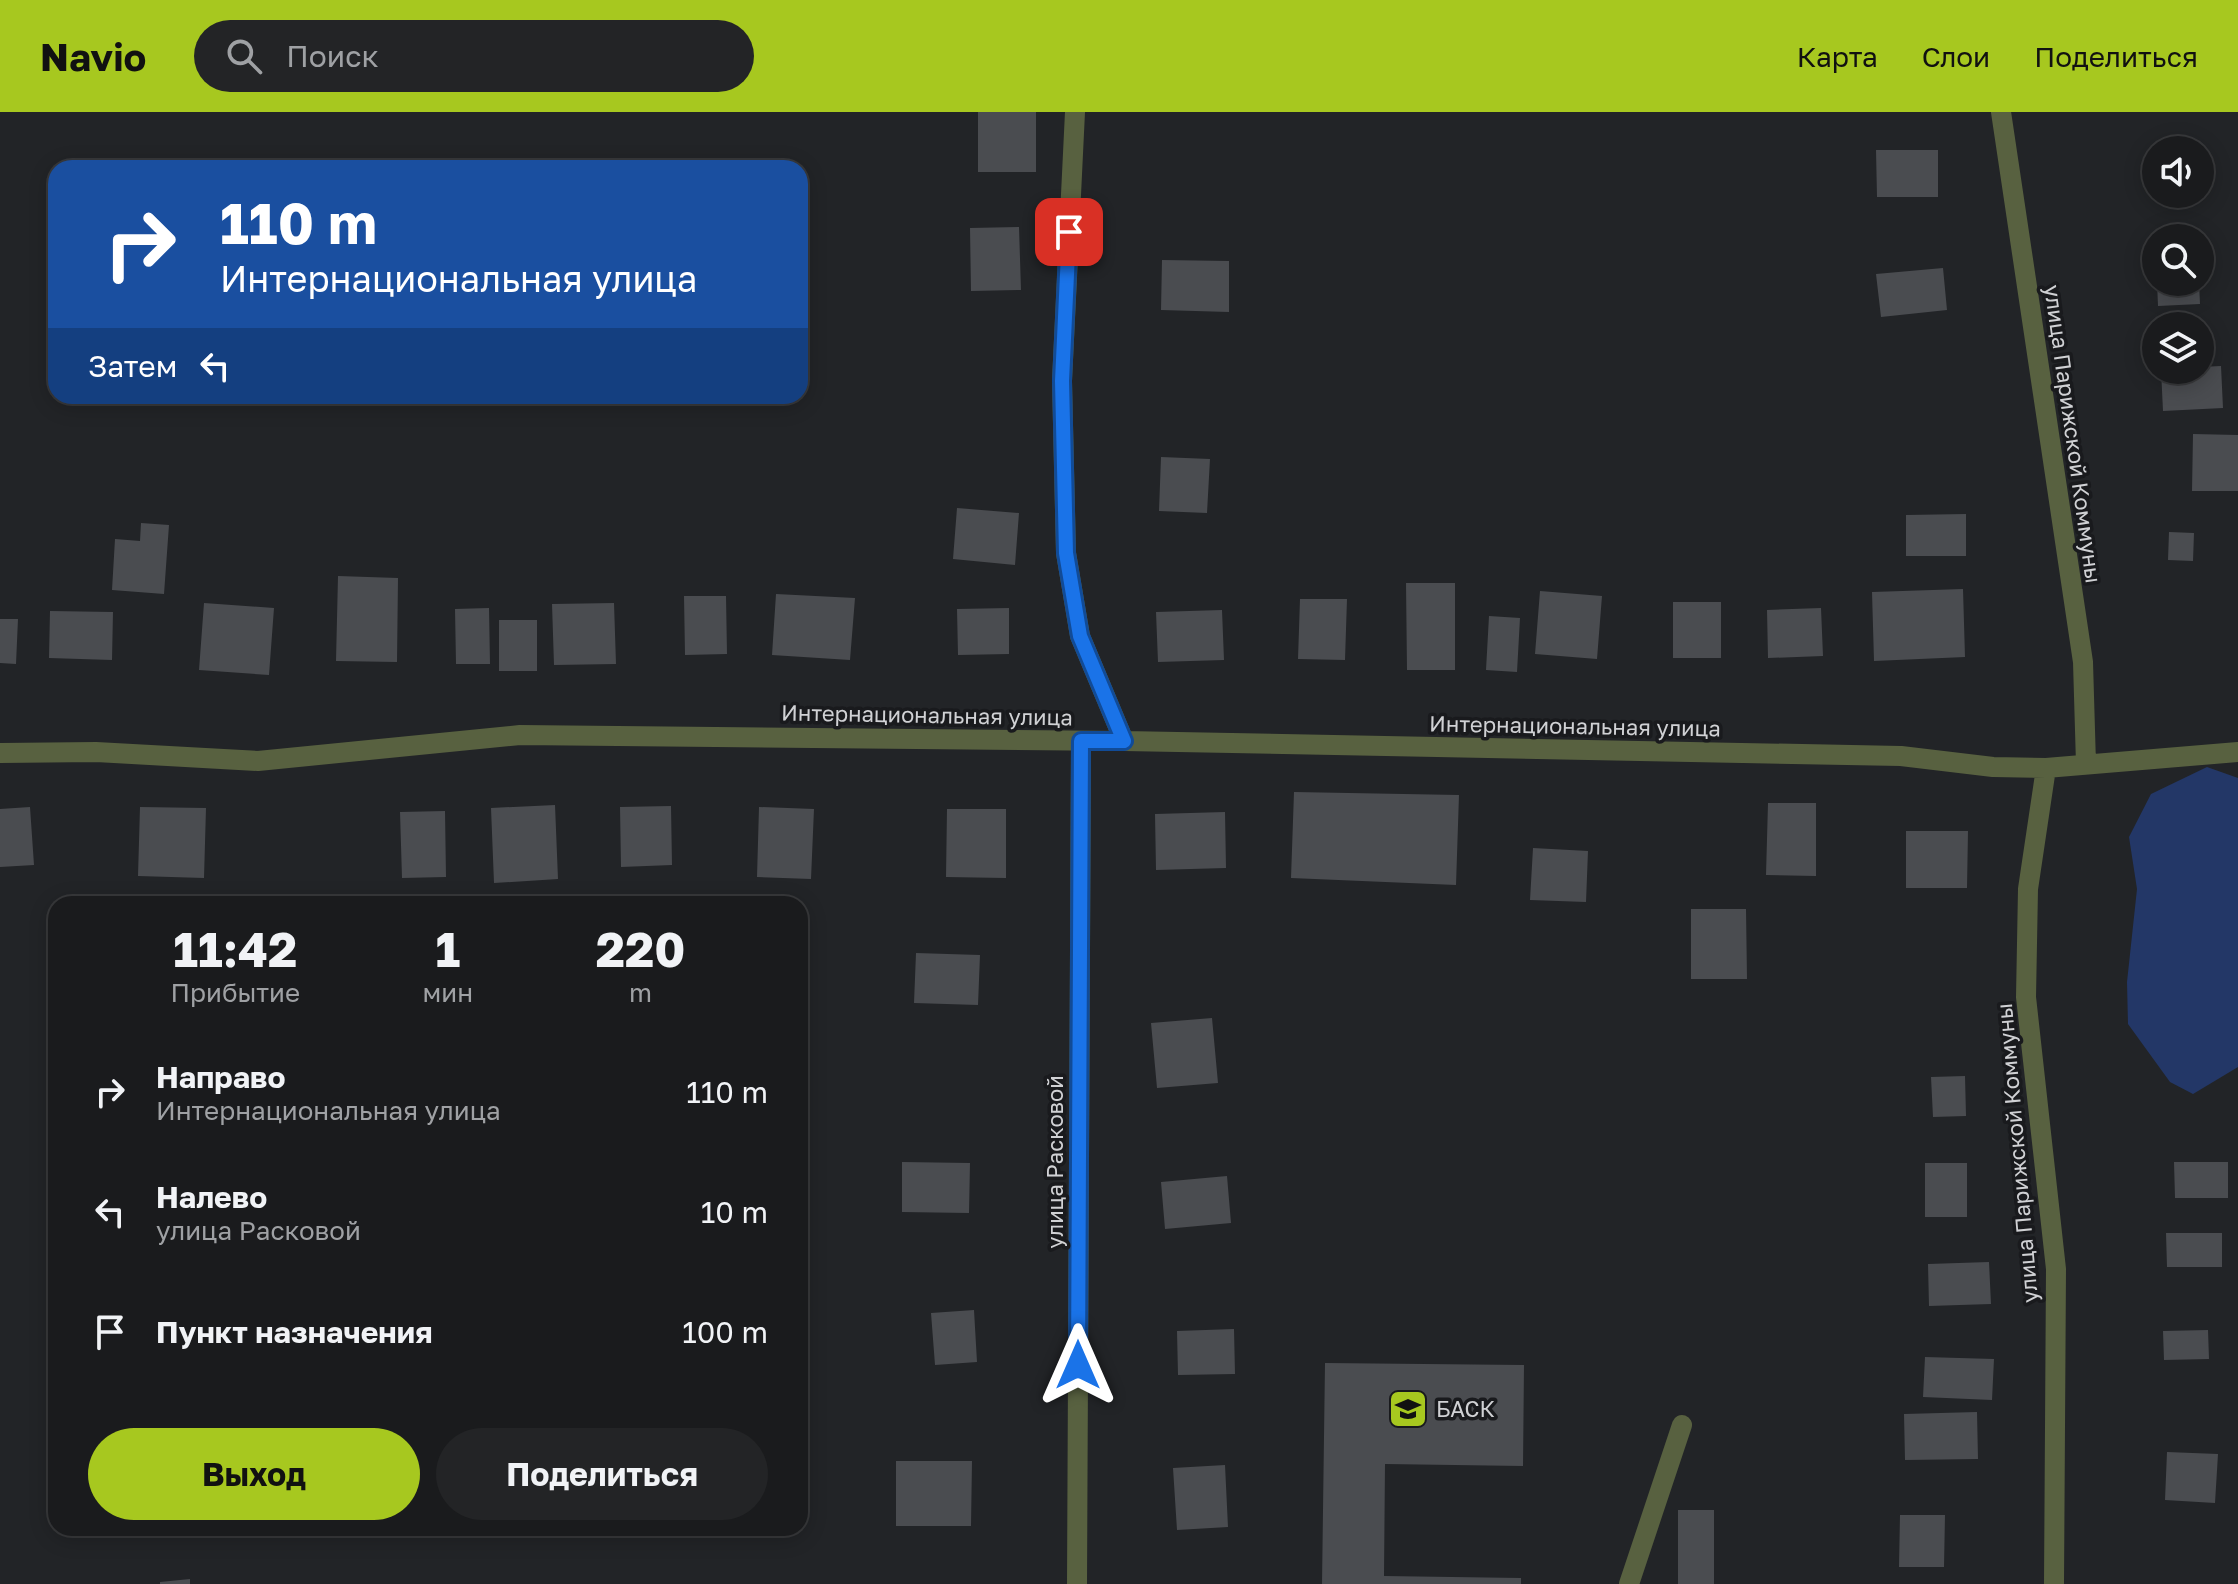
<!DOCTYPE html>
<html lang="ru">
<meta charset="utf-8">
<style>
body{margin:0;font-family:"Golos Text",sans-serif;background:#232426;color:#f1f3f6;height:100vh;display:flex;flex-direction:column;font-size:30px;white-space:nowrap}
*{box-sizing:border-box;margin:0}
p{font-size:26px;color:#9fa1a4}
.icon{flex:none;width:44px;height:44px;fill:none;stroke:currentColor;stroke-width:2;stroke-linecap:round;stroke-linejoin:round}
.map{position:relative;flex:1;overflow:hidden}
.panel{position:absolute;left:48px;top:784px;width:760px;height:640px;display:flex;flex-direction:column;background:#1a1b1d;border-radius:24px;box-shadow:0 4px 20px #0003,0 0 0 2px #38393b}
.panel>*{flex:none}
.guide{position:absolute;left:48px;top:48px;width:760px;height:244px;border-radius:24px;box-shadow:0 4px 20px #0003,0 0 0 2px #38393b;background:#1a4fa0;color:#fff;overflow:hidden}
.controls{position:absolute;left:2142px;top:24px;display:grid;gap:16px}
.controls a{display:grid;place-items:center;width:72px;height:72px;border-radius:50%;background:#1a1b1d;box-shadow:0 4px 20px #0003,0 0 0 2px #38393b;font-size:40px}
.pin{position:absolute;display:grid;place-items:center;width:68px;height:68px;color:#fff;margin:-34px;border-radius:16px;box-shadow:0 4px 12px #0006}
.me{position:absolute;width:88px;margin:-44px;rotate:0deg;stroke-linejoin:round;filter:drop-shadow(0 0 6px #0008)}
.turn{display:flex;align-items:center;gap:28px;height:168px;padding:0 40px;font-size:36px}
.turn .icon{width:104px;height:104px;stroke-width:2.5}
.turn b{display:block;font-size:56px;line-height:68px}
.then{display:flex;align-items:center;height:76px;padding:0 40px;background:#0003;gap:16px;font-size:30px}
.eta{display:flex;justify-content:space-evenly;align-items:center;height:136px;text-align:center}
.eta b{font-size:48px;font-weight:700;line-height:56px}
.action{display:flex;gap:16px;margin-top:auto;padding:16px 40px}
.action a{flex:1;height:92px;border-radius:48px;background:#a7c81f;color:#111;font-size:32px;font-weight:700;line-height:92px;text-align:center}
.action a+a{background:#232426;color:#f1f3f6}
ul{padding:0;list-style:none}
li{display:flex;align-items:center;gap:24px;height:120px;padding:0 40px}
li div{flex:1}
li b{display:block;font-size:30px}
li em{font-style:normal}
header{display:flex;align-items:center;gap:48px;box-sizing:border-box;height:112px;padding:0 40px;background:#a7c81f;color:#111}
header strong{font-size:38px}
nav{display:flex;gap:44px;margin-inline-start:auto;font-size:28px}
.search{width:560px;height:72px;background:#232426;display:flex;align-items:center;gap:20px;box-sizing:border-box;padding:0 28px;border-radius:44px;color:#9fa1a4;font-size:30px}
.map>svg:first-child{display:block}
.green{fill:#233767}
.building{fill:#4a4c50}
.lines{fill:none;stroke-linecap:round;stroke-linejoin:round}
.minor{stroke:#586140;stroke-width:20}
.route-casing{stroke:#114b97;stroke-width:20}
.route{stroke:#1a73e8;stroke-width:14}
.labels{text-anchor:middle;stroke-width:7;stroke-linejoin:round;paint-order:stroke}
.street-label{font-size:22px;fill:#d0d1d4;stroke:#191a1d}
.poi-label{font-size:22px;fill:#d0d1d4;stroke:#191a1d;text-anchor:start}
</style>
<header>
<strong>Navio</strong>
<div class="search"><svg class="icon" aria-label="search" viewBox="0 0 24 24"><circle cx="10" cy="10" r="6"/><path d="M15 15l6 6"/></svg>Поиск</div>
<nav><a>Карта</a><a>Слои</a><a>Поделиться</a></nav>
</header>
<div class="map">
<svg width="2238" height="1472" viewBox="0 0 2238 1472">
<rect width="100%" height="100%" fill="#222427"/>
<!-- green -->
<path class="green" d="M2207,655L2238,666V955L2193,982L2170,970L2128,912L2127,870L2137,777L2129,725L2151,682Z"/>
<!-- building -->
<path class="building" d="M978,0H1036V60H978Z
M1876,38H1938V85H1877Z
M2151,43H2156V75H2154Z
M1019,115L1021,178L971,179L970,116Z
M1162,148L1229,149V200L1161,198Z
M1943,156L1947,198L1881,205L1876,162Z
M2157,170H2199L2200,192L2158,194Z
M2221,254L2223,296L2163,299L2161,258H2200V255Z
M2193,322L2238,323V379H2192Z
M1161,345L1210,347L1207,401L1159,399Z
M957,396L1019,401L1015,453L953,447Z
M1966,402V444H1906V403Z
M141,411L169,413L164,482L112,478L115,427L140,429Z
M2169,420L2194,421L2193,449L2168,448Z
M338,464L398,466L397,550L336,549Z
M1406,471H1455V558H1407Z
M1963,477L1965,545L1874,549L1872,480Z
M1540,479L1602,484L1597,547L1535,542Z
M776,482L855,486L850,548L772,543Z
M684,484H726L727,542L685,543Z
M1300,487H1347L1345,548L1298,547Z
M1673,490H1721V546H1673Z
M204,491L274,496L269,563L199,558Z
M614,491L616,552L554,553L552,492Z
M489,496L490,552H456L455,497Z
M1009,496V542L958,543L957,497Z
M1821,496L1823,544L1768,546L1767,498Z
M1222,498L1224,548L1158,550L1156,500Z
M50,499L113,500L112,548L49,546Z
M1489,504L1520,506L1517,560L1486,558Z
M0,507H18L16,552L0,551Z
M499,508H537V559H499Z
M1294,680L1459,683L1456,773L1291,766Z
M1768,691H1816V764L1766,763Z
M555,693L558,767L494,771L491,696Z
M671,694L672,753L621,755L620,695Z
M30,695L34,753L0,755V697Z
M140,695L206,696L204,766L138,764Z
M759,695L814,697L811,767L757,765Z
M947,697H1006V766L946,765Z
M445,699L446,765L402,766L400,700Z
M1225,700L1226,756L1156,758L1155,702Z
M1906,719H1968L1967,776H1906Z
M1533,736L1588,739L1586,790L1530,788Z
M1691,797H1746L1747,867H1691Z
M916,841L980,843L978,893L914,891Z
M1212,906L1218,971L1157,976L1151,911Z
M1965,964L1966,1004L1933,1005L1931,965Z
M902,1050L970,1051L969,1101L902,1100Z
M2174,1050H2228V1086H2175Z
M1925,1051H1967V1105H1925Z
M1227,1064L1231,1111L1165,1117L1161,1070Z
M2166,1121H2222V1155H2167Z
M1989,1150L1991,1192L1929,1194L1928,1152Z
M974,1198L977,1250L935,1253L931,1201Z
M1234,1217L1235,1262L1178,1263L1177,1219Z
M2208,1218L2209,1247L2164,1248L2163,1219Z
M1925,1245L1994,1247L1992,1288L1923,1285Z
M1325,1251L1524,1253L1523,1354L1385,1352L1384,1464L1521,1466V1472H1322Z
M1977,1300L1978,1347L1905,1348L1904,1302Z
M2167,1340L2218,1342L2215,1391L2165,1388Z
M896,1349H972L971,1414H896Z
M1225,1353L1228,1415L1177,1418L1173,1356Z
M1678,1398H1714V1472H1678Z
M1900,1403H1945L1944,1455H1899Z
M190,1467V1472H160V1470Z"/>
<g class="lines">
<!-- minor -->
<path class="minor" d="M1075,0L1062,269L1066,441L1080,524L1124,629
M2001,0L2083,550L2086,652
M0,641L96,640L258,649L520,623L1124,629L1901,644L1993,655L2046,656L2238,640
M2046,656L2028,777L2026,885L2056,1157L2054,1472
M1077,1472L1081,629
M1629,1472L1682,1313"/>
</g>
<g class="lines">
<!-- route casing -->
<g class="route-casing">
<path id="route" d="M1069,120L1062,269L1066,441L1080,524L1124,629H1081L1078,1253"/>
</g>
<!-- route -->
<use href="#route" class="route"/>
</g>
<!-- icons -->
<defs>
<g id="school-square" transform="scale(2)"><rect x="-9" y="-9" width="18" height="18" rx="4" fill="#a7c81f" stroke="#191a1d"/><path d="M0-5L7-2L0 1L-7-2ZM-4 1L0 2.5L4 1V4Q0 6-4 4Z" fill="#111"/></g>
</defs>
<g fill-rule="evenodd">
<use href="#school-square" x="1408" y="1297"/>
</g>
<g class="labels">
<!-- street labels -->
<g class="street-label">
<text transform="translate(2073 322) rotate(82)" y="8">улица Парижской Коммуны</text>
<text transform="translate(927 603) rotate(1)" y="8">Интернациональная улица</text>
<text transform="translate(1575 614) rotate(1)" y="8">Интернациональная улица</text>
<text transform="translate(2017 1041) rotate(-95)" y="8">улица Парижской Коммуны</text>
<text transform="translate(1055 1050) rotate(-90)" y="8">улица Расковой</text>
</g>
<!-- poi labels -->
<g class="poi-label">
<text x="1436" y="1305">БАСК</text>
</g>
</g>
</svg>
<div class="controls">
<a><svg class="icon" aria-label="sound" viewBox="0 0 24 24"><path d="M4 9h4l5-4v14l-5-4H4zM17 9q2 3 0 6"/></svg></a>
<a><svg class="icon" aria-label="search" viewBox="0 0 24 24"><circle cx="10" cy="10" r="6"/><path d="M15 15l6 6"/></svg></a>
<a><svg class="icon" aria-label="layers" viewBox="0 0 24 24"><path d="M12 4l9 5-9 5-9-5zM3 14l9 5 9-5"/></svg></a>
</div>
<div class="pin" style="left:1069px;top:120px;background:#d93025"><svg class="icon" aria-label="arrive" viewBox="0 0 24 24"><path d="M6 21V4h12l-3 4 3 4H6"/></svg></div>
<svg class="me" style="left:1078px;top:1253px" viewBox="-20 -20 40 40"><path d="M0-17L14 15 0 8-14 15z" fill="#1a73e8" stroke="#fff" stroke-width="4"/></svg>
<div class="guide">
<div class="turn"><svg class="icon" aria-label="right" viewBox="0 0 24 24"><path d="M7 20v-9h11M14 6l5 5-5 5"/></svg><div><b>110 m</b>Интернациональная улица</div></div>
<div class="then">Затем<svg class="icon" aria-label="left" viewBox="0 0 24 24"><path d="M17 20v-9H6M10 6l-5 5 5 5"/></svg></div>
</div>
<section class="panel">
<div class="eta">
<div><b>11:42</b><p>Прибытие</p></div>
<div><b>1</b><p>мин</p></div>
<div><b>220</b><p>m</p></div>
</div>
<ul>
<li><svg class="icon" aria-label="right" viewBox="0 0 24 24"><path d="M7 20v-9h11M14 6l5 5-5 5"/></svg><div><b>Направо</b><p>Интернациональная улица</p></div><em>110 m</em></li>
<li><svg class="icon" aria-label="left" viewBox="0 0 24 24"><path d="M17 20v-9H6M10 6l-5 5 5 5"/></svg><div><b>Налево</b><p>улица Расковой</p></div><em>10 m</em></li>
<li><svg class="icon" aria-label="arrive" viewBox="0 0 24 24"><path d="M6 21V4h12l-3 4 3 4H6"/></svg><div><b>Пункт назначения</b></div><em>100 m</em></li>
</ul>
<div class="action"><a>Выход</a><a>Поделиться</a></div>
</section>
</div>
